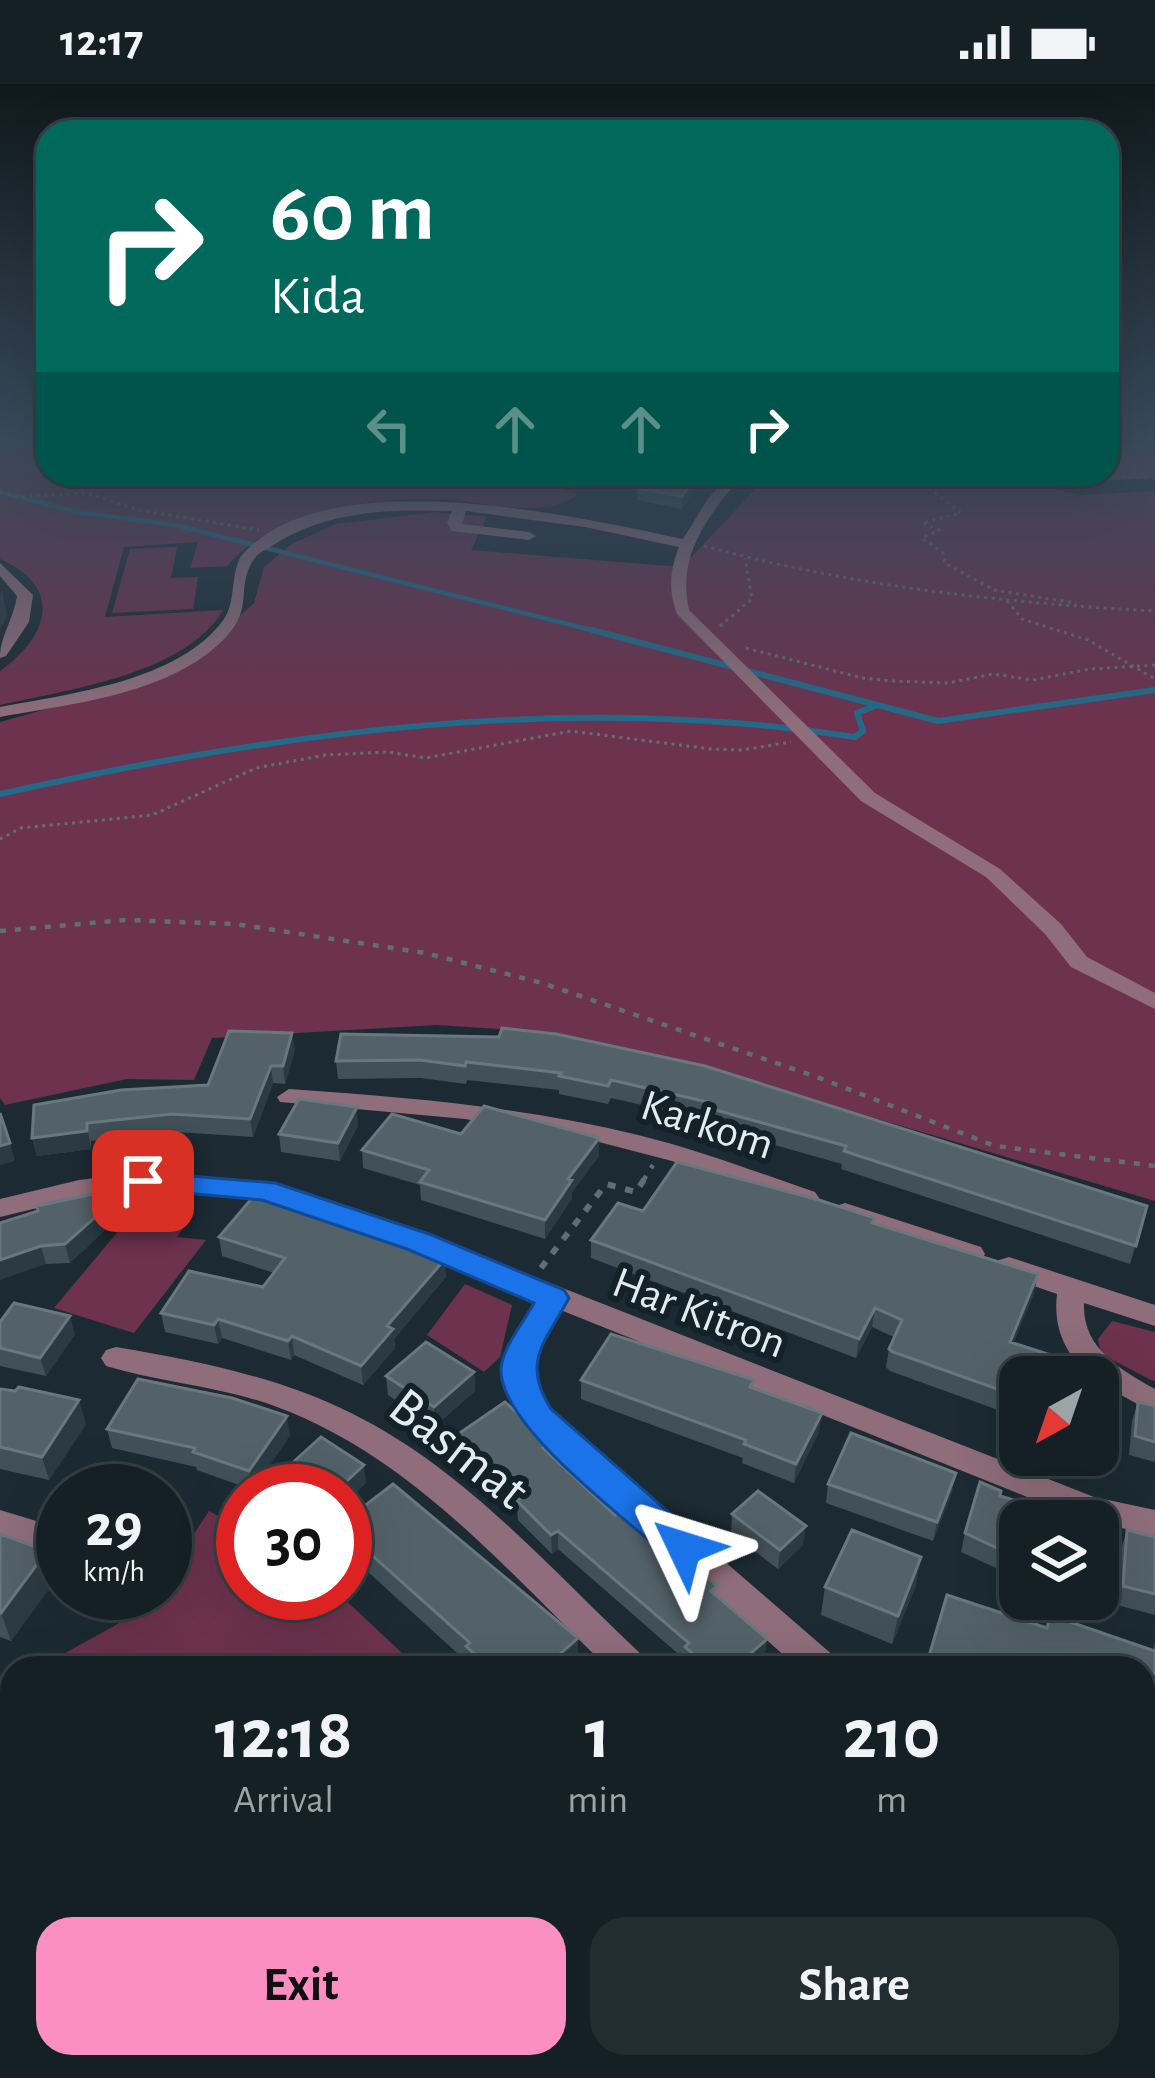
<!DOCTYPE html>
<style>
body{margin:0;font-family:"Alegreya Sans",sans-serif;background:#222d32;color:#f1f3f6;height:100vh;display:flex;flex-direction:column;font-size:45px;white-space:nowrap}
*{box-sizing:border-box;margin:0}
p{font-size:39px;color:#9da3a7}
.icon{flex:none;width:66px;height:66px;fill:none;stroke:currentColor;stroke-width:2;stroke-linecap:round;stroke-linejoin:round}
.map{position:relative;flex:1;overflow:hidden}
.drawer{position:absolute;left:0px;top:1572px;width:1155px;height:423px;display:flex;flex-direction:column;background:#152026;border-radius:36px 36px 0 0;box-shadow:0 12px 48px #0002,0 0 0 3px #343e43}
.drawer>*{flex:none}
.hud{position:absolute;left:36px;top:36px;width:1083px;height:366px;border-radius:36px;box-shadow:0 12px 48px #0002,0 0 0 3px #343e43;background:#00695c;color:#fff;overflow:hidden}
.needle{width:78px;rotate:220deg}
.tools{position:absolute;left:999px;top:1272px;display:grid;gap:24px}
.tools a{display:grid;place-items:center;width:120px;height:120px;border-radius:24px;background:#152026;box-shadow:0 12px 48px #0002,0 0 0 3px #343e43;font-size:60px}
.speed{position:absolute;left:36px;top:1380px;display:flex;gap:24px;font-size:60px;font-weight:700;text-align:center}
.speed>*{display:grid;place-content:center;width:156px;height:156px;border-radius:50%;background:#152026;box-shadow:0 12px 48px #0002,0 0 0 3px #343e43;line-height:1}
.speed small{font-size:30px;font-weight:400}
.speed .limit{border:18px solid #d22;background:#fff;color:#111}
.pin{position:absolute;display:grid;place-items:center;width:102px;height:102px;color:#fff;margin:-51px;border-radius:24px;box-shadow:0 6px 18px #0006}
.me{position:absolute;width:132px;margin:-66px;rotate:311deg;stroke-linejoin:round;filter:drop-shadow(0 0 9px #0008)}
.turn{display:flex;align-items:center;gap:42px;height:252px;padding:0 36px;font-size:54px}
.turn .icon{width:156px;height:156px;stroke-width:2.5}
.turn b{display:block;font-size:84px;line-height:102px}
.lanes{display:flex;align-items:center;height:114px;padding:0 36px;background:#0003;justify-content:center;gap:60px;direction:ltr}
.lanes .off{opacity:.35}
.eta{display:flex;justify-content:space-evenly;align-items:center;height:204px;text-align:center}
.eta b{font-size:72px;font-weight:700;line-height:84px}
.primary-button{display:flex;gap:24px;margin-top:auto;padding:24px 36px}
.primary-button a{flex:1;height:138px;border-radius:36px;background:#fc8fc1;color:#111;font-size:48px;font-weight:700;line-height:138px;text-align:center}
.primary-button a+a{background:#222d32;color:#f1f3f6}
.status{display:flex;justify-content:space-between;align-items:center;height:84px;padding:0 60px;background:#152026;direction:ltr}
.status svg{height:33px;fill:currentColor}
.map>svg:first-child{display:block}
.green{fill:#6d324e}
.forest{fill:#823c5e}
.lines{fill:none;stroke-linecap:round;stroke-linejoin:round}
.stream-far1{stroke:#236a88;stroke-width:4.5}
.stream{stroke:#236a88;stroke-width:6}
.path-far3{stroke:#616e75;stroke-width:3;stroke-dasharray:3 4.5;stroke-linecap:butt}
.path-far2{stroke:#616e75;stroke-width:4.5;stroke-dasharray:6 9;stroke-linecap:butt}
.path-far1{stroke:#616e75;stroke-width:6;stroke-dasharray:8 10;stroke-linecap:butt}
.path{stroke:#616e75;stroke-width:8;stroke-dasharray:9 14;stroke-linecap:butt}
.minor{fill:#8f6d7b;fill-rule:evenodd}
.tertiary{fill:#8f6d7b;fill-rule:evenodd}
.wall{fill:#425158}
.shaded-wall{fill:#2c3b43}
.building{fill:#536169;stroke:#6a777e;stroke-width:3}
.route{fill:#1a73e8;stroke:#114b97;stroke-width:3}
.labels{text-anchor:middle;stroke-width:12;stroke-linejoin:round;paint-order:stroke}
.street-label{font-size:45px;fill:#e2ebf0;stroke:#132129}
.near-street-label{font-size:54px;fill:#e2ebf0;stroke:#132129}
</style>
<div class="status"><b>12:17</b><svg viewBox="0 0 49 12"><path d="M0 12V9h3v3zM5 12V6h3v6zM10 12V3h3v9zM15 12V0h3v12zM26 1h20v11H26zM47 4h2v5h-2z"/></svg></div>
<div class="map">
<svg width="1155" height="1994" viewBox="0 0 1155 1994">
<rect width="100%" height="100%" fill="#1c2b33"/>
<!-- green -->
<path class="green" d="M48,359V390H546V401L578,410C547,436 490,419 452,416C379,411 277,424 227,482L190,484L198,458L124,463L105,533L223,526C186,590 67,606 0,621V587C49,552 64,503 0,475V361Z
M770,390H977L1080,411L1155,407V1117L686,978L546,948L437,941L212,954L194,996L127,995L5,1021L0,1014V638L176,588L254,519L264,483L292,460L335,440L435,428L487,433L471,466L682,483Z
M177,463L171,494L198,493L193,525L112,529L130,465Z
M136,1126L195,1127L177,1153L206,1156L134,1249L54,1224Z
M465,1200L512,1221L500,1273L484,1288L427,1251Z
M1112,1237L1155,1248V1298L1101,1270L1098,1255Z
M209,1427L243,1445V1509H338L418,1584H38L143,1526L155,1509H165V1493Z
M1155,1963V1994H1033L1076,1983H1143V1966Z"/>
<!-- forest -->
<path class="forest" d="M1107,359H1155V394L1099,397L1025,390H1107Z"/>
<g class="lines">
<!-- stream-far1 -->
<path class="stream-far1" d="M0,408L77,428L175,441L603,549"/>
<!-- stream -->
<path class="stream" d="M592,546L938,637L1155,606
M0,710C278,648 571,608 855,653L863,647L857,629L875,622"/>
<!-- path-far3 -->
<path class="path-far3" d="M911,390L961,429L922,439L939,446L922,454L943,469L945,479L994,506L1076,519
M1047,390L1155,394
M0,408L17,413L87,409L139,426L259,446
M704,462C852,502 1002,519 1155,527
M1007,517L1022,535L1088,556L1155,595
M720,542L752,515L745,474
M746,564L862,594L892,597L948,599L993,590L1033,596L1090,585L1155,581
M0,755L21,744L152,731L256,684L325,671L388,668L426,674L571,647L711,665L742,666L791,658"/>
<!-- path-far2 -->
<path class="path-far2" d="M0,847L125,836L235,840L425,869L542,899L817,993L995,1062L1155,1082
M643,1097L653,1081"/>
<!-- path-far1 -->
<path class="path-far1" d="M541,1184L606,1100L636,1108L645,1094"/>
<!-- path -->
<path class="path" d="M1143,1920L1155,1918
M875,1994L905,1983"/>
<!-- minor -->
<path class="minor" d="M730,390H743C710,430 676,470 689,526L875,709L1000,785L1061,840L1087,873L1155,909V925L1071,883L1045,850L986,793L861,717L677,530C668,507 670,485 679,463L585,443L466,427L462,440L529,448L536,452L529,456L452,447L447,439L452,427C390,425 328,426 273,461C266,466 257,469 252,478C235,508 257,526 218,561C162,611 71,620 0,633V623C69,610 180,597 224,535C236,517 230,492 241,472C324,375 574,432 683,455L707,416Z
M0,479L33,511L29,538L6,572L0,574C0,552 13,537 17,512L0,492Z
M289,1005C406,1013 524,1023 638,1051C699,1066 756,1088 815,1108L819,1114L815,1120L806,1123L672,1077L595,1057L465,1035L280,1018L277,1013Z
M845,1119L981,1163L985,1170L981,1177L971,1179L836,1134L832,1128L836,1122Z
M1009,1173L1155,1221V1242L1084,1219C1082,1264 1120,1285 1155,1305V1330L1098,1298V1293H1091C1065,1270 1053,1244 1057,1210L999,1190L995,1183L999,1176Z
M553,1204L563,1207L567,1214C542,1257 522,1277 550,1326L835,1573L840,1584H798L528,1342C492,1276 507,1267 543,1207Z
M116,1263C198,1277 280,1293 355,1331C467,1387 554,1489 644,1573L649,1584H608C507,1487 412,1373 277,1323C221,1302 162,1299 106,1282L101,1274L106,1266Z
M0,1426L63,1445V1473L0,1452Z
M1155,1665V1699L1143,1700V1666Z
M12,1859V1899L0,1903V1863Z"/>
<!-- tertiary -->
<path class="tertiary" d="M143,1088L264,1097L428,1151L1094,1413L1155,1426V1452L1080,1434L408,1165L262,1114L143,1106L79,1114L0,1133V1115L79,1096Z"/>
</g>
<!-- wall -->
<path class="wall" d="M699,398L682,425L637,416V404Z
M499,953L1147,1122L1130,1180L841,1085L842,1080L707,1042L708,1036L611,1014L608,1020L559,1010V1006L467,996L466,1000L421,994L338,995L336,977Z
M295,966L285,1000L273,999L253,1053L176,1048L91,1057V1065L37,1072L32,1054L208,1001Z
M358,1041L340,1077L281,1068L279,1050Z
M461,1050L599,1072L572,1108V1114L545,1155L421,1116L420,1101L363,1084L362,1066Z
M643,1127L875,1134L874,1139L1034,1209L1013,1259L1066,1276L1062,1293H1020V1334L890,1287L886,1283L889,1265L894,1253L872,1243L856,1274L591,1174V1156Z
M103,1128L105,1146L70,1179L46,1180L0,1139Z
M219,1153L446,1193L394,1255L395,1264L363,1301L294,1271L291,1276L222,1254L218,1260L165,1248L161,1229L263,1203L274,1189L222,1172Z
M0,1238L75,1250L46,1292L0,1282Z
M474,1288L475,1307L435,1342L388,1311L386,1292Z
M581,1296L753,1305L819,1348L794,1399L742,1379L743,1374L581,1315Z
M1098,1301L1110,1340L1105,1359L1098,1357Z
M0,1305L86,1340L49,1396L0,1385Z
M1138,1318L1155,1322V1378L1129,1371L1132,1337Z
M107,1345L290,1351L253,1406L197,1386L196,1383L112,1364Z
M457,1351L551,1371L615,1431L716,1512L767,1555L764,1574L753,1584H687L684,1581V1575L558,1465L552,1470L518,1436L517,1424L458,1369Z
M828,1400L952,1408L933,1457L826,1419Z
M1000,1412L1020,1437V1493L1007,1489L961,1468L965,1449Z
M732,1430L803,1461L778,1485L731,1449Z
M345,1437L578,1576L569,1584H468L467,1578L345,1467Z
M1127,1446L1155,1453V1531L1117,1521L1121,1465Z
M0,1450L56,1495L11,1557L0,1553Z
M916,1501L892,1560L821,1531L825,1503Z
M1046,1544L1153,1566L1155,1559V1634L1143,1630V1584H927L929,1572Z
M1155,1697V1817L1143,1818V1698Z
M12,1700V1817L0,1820V1703Z
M12,1883V1983H30V1986L17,1988V1994H0V1886Z
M81,1983H137L135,1994H85Z
M231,1983H272L271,1987Z
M312,1983H406L403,1994H322L314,1992Z"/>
<!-- shaded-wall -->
<path class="shaded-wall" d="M697,390H700L699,398L682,425V412Z
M2,506L7,531L0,546V510Z
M292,949L295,966L285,1000L283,982Z
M271,982L273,999L253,1053L250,1035Z
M357,1023L358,1041L340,1077L338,1059Z
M87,1039L91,1065L37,1072L32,1054Z
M599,1054V1072L572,1108V1114L545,1155V1136L568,1095Z
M10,1059L15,1077L0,1081V1062Z
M98,1109L105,1146L70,1179L65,1160Z
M41,1162L46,1180L0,1196V1176Z
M445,1175L446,1193L394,1255L395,1264L363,1301L361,1282L387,1242Z
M1038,1190L1034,1209L1006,1277L1010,1258Z
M875,1224L872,1243L856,1274L859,1255Z
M70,1232L75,1250L46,1292L40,1274Z
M218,1235L222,1254L218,1260L214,1241Z
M292,1252L294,1271L291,1276L288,1257Z
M474,1288L475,1307L435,1342L434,1323Z
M79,1316L86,1340L49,1396L42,1373Z
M822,1329L819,1348L794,1399L796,1380Z
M287,1332L290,1351L253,1406L249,1387Z
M364,1381L366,1399L345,1420V1407H336Z
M956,1389L952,1408L933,1457L937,1438Z
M806,1442L803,1461L778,1485L780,1466Z
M558,1447V1465L552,1470L551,1451Z
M47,1467L56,1495L11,1557L1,1529Z
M921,1473L916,1501L892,1560L898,1532Z
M578,1554V1576L569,1584H544Z
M767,1555L764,1574L753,1584H734Z
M0,1784L11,1811L12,1817L0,1820Z
M5,1963L12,1977V1983H15L17,1988V1994H6L4,1990Z
M396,1983H406L403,1994H397Z"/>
<!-- building -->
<path class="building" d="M646,390H697L682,412L637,404Z
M502,944L556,950L705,982L1147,1122L1136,1162L844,1067L846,1062L708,1024L712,1019L611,996L608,1002L559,992L561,989L466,978L465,982L420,976L336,977L341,950L499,953Z
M229,947L292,949L283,982H271L250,1035L172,1030L87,1039V1047L32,1054L34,1021L121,1006L208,1001Z
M299,1015L357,1023L338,1059L279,1050Z
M484,1022L599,1054L568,1095L572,1096L545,1136L420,1098L429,1086L362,1066L392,1030L461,1050Z
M0,1029L10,1059L0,1062Z
M677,1078L819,1116L875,1134L872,1139L1038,1190L1010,1258L1066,1276L1061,1293H1020V1313L893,1268L889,1265L902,1236L875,1224L859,1255L591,1156L618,1119L643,1127Z
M259,1106L445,1175L387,1242L393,1245L361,1282L292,1252L288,1257L218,1235L214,1241L161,1229L189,1187L263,1203L285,1174L219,1153Z
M98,1109L101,1128L65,1160L41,1162L0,1176V1139L38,1127L37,1122Z
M14,1219L70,1232L40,1274L0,1264V1238Z
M611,1250L754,1296L750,1303L822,1329L796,1380L744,1360L746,1356L581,1296Z
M426,1258L474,1288L434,1323L386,1292Z
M138,1295L232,1314L287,1332L249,1387L193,1368L195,1364L107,1345Z
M1098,1301L1117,1306L1110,1340L1098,1337Z
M19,1303L79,1316L42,1373L0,1363V1305L15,1307Z
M505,1318L551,1359L543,1364L615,1431L624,1425L678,1468L717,1502L711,1507L767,1555L734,1584H709L685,1563L689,1559L558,1447L551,1451L517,1417L524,1412L457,1351Z
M1138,1318L1155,1322V1358L1135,1352Z
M851,1349L956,1389L937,1438L828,1400Z
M321,1353L364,1381L336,1407H274L267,1402Z
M980,1398L1001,1407L1000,1412L1086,1437H1020V1473L1012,1471L965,1449Z
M393,1400L578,1554L544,1584H490L466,1562L470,1559L345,1447V1437Z
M758,1407L806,1442L780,1466L732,1430Z
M852,1446L921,1473L898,1532L825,1503Z
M1127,1446L1155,1453V1510L1123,1502Z
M0,1450L47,1467L1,1529H0Z
M947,1511L1047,1544L1050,1531L1155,1567V1610L1143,1605V1584H1014L1009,1582V1584H965L929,1572Z
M774,1575L796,1584H771Z
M1155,1697V1791L1143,1792V1698Z
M12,1700V1782L0,1784V1791V1703Z
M12,1883V1962L5,1963L4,1990L0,1991V1886Z"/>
<!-- sky -->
<linearGradient id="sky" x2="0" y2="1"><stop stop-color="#0f181c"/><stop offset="0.56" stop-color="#3a4a5b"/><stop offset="1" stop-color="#3a4a5b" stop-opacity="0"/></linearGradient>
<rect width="1155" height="638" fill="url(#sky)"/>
<!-- route -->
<path class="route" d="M143,1088L275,1099L429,1150L564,1206L569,1214C545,1258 521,1278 551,1325L697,1453L703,1464L697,1475L684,1480L671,1475C629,1437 499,1342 501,1285C502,1264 524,1238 534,1219L407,1165L262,1116L132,1104L128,1097Z"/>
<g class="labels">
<!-- street labels -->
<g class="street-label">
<text transform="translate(708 1039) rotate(18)" y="16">Karkom</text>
<text transform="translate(700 1227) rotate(21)" y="16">Har Kitron</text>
</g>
<!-- near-street labels -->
<g class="near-street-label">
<text transform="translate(460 1363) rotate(38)" y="19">Basmat</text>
</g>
</g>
</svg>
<div class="tools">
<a><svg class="needle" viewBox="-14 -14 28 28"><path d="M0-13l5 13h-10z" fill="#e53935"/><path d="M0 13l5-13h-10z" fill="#9da3a7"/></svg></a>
<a><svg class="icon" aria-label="layers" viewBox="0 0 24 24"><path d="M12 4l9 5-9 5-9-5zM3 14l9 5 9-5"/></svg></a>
</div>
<div class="speed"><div>29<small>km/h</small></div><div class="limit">30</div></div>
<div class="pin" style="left:143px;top:1097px;background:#d93025"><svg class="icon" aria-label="arrive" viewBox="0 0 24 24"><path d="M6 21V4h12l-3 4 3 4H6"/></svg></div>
<svg class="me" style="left:684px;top:1464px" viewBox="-20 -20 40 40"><path d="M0-17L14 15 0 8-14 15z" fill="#1a73e8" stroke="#fff" stroke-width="4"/></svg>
<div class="hud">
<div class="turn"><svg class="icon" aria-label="right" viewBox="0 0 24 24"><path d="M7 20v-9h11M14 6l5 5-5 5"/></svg><div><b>60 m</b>Kida</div></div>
<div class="lanes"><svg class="icon off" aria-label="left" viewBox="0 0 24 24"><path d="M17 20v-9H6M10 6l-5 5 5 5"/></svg><svg class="icon off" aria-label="ahead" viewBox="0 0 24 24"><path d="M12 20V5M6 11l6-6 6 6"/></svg><svg class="icon off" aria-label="ahead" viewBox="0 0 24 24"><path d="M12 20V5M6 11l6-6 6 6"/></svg><svg class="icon" aria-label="right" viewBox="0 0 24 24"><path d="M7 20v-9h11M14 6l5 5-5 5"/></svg></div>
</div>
<section class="drawer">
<div class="eta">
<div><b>12:18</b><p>Arrival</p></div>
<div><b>1</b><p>min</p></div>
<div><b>210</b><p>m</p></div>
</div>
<div class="primary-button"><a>Exit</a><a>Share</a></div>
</section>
</div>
